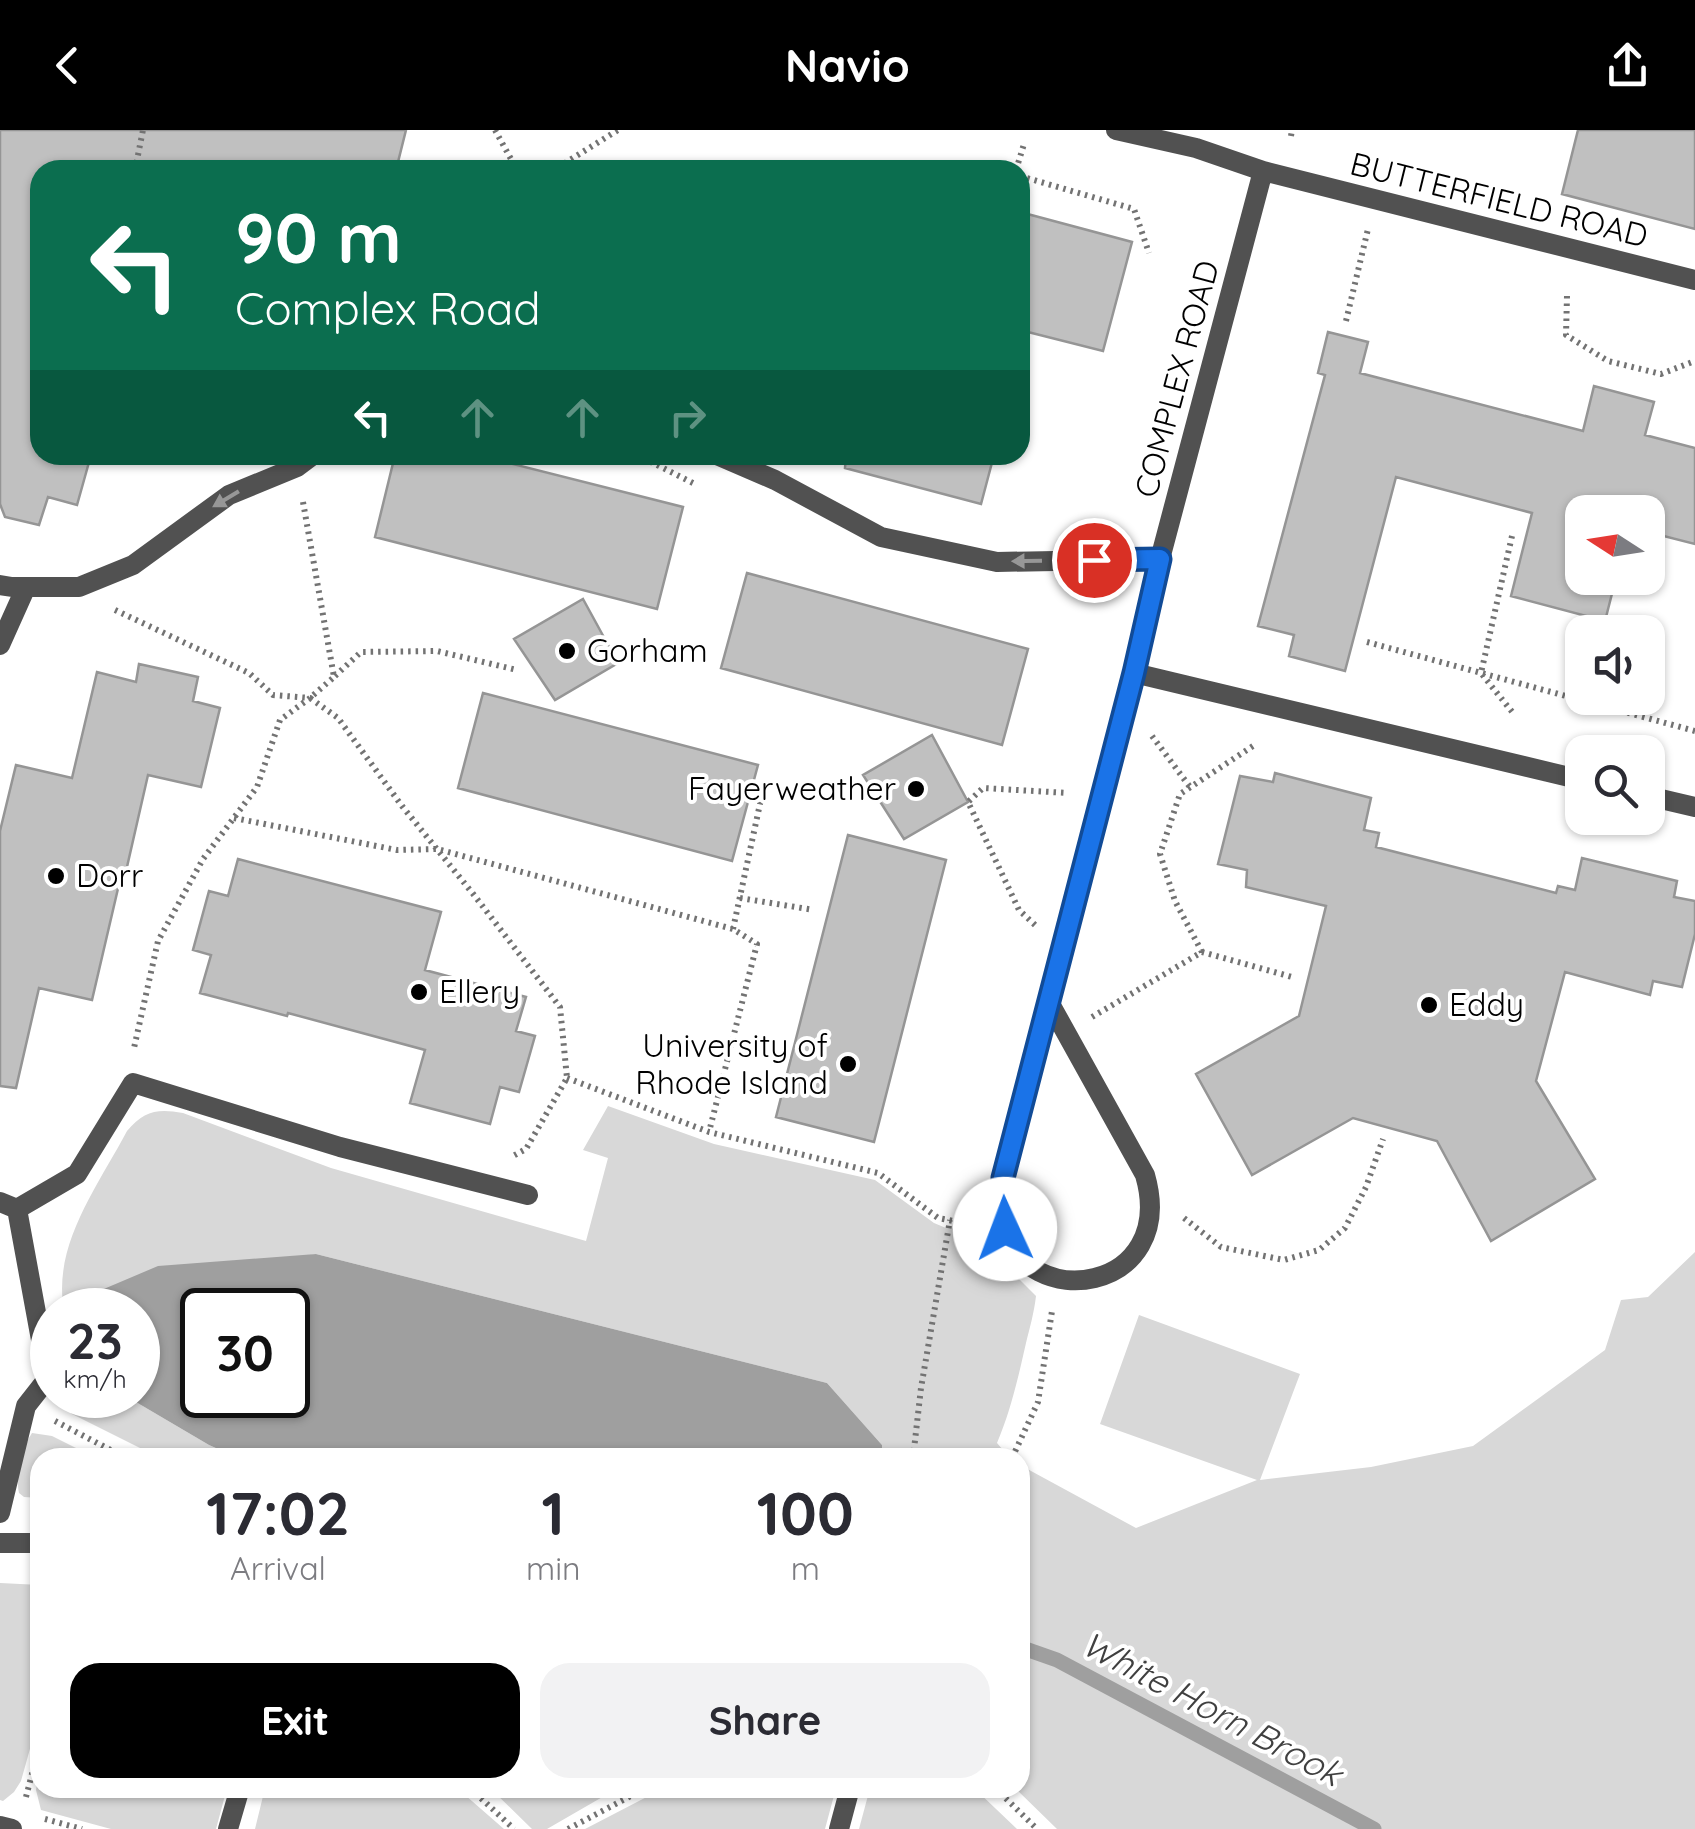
<!DOCTYPE html>
<style>
body{margin:0;font-family:Quicksand,sans-serif;background:#f2f2f3;color:#2b2b33;height:100vh;display:flex;flex-direction:column;font-size:38px;white-space:nowrap}
*{box-sizing:border-box;margin:0}
p{font-size:32px;color:#7c7c81}
.icon{flex:none;width:55px;height:55px;fill:none;stroke:currentColor;stroke-width:2;stroke-linecap:round;stroke-linejoin:round}
.map{position:relative;flex:1;overflow:hidden}
.panel{position:absolute;left:30px;top:1318px;width:1000px;height:350px;display:flex;flex-direction:column;background:#fff;border-radius:30px;box-shadow:0 2px 8px #0004}
.panel>*{flex:none}
.hud{position:absolute;left:30px;top:30px;width:1000px;height:305px;border-radius:30px;box-shadow:0 2px 8px #0004;background:#0b6e4f;color:#fff;overflow:hidden}
.needle{width:65px;rotate:282deg}
.tools{position:absolute;left:1565px;top:365px;display:grid;gap:20px}
.tools a{display:grid;place-items:center;width:100px;height:100px;border-radius:20px;background:#fff;box-shadow:0 2px 8px #0004;font-size:50px}
.speed{position:absolute;left:30px;top:1158px;display:flex;gap:20px;font-size:50px;font-weight:700;text-align:center}
.speed>*{display:grid;place-content:center;width:130px;height:130px;border-radius:50%;background:#fff;box-shadow:0 2px 8px #0004;line-height:1}
.speed small{font-size:25px;font-weight:400}
.speed .limit{border:5px solid #111;border-radius:15px;background:#fff;color:#111}
.pin{position:absolute;display:grid;place-items:center;width:85px;height:85px;color:#fff;margin:-42px;border:5px solid #fff;border-radius:50%;box-shadow:0 2px 10px #0007}
.me{position:absolute;width:110px;margin:-55px;rotate:358deg;stroke-linejoin:round;filter:drop-shadow(0 0 8px #0008)}
.turn{display:flex;align-items:center;gap:35px;height:210px;padding:0 40px;font-size:45px}
.turn .icon{width:130px;height:130px;stroke-width:2.5}
.turn b{display:block;font-size:70px;line-height:85px}
.lanes{display:flex;align-items:center;height:95px;padding:0 40px;background:#0003;justify-content:center;gap:50px;direction:ltr}
.lanes .off{opacity:.35}
.eta{display:flex;justify-content:space-evenly;align-items:center;height:170px;text-align:center}
.eta b{font-size:60px;font-weight:800;line-height:70px}
.action{display:flex;gap:20px;margin-top:auto;padding:20px 40px}
.action a{flex:1;height:115px;border-radius:30px;background:#000;color:#fff;font-size:40px;font-weight:800;line-height:115px;text-align:center}
.action a+a{background:#f2f2f3;color:#2b2b33}
header{display:flex;justify-content:space-between;align-items:center;height:130px;padding:0 40px;background:#000;color:#fff;font-size:45px;font-weight:800}
.map>svg:first-child{display:block}
.green{fill:#d8d8d8}
.water{fill:#9f9f9f;fill-rule:evenodd}
.lines{fill:none;stroke-linecap:round;stroke-linejoin:round}
.stream{stroke:#9f9f9f;stroke-width:15}
.building{fill:#c0c0c0;stroke:#959595;stroke-width:2.5}
.path{stroke:#737373;stroke-width:6;stroke-dasharray:2.5 5;stroke-linecap:butt}
.service{stroke:#515151;stroke-width:20}
.minor{stroke:#515151;stroke-width:20}
.oneway{fill:#979797}
.route-casing{stroke:#114b97;stroke-width:25}
.route{stroke:#1a73e8;stroke-width:18}
.poi-dot{fill:#000;stroke:#fff;stroke-width:4}
.labels{text-anchor:middle;stroke-width:8;stroke-linejoin:round;paint-order:stroke}
.street-label{font-size:32px;fill:#000;stroke:#fff}
.poi-label{font-size:32px;fill:#000;stroke:#fff;text-anchor:start}
.water-label{font-size:35px;font-style:italic;fill:#404040;stroke:#fff}
</style>
<header><svg class="icon" aria-label="back" viewBox="0 0 24 24"><path d="M15 5l-7 7 7 7"/></svg>Navio<svg class="icon" aria-label="share" viewBox="0 0 24 24"><path d="M12 15V3M7 8l5-5 5 5M5 13v7h14v-7"/></svg></header>
<div class="map">
<svg width="1695" height="1699" viewBox="0 0 1695 1699">
<rect width="100%" height="100%" fill="#fff"/>
<!-- green -->
<path class="green" d="M608,976L714,1014L875,1050L934,1093L946,1098L978,1100L984,1105L1013,1143L1036,1166C1034,1183 1030,1197 1026,1213C1018,1248 1011,1280 997,1313L1010,1328L882,1327V1315L827,1253L316,1124L92,1164L84,1180H64C52,1115 98,1056 127,1001C144,981 157,978 183,983L331,1038L586,1111L608,1028L583,1020Z
M1695,1122V1699H1057L1015,1658H1020V1335L1136,1398L1257,1350L1100,1294L1139,1185L1300,1244L1260,1350L1371,1337L1473,1316L1605,1220L1621,1170L1648,1167Z
M65,1265H124L209,1315L236,1327H158L72,1284C65,1278 63,1274 65,1265Z
M32,1303L52,1306L94,1327L40,1328V1368L24,1367L19,1363C15,1345 22,1318 32,1303Z
M0,1453L40,1455V1583L21,1651L14,1662L3,1671L0,1670Z
M40,1637V1658H227L216,1699H111L41,1680L36,1660Z
M265,1658H457L504,1699H255Z
M490,1658H618L547,1699H532Z
M664,1658H836L825,1699H585Z
M870,1658H974L1017,1699H859Z"/>
<!-- water -->
<path class="water" d="M316,1124L827,1253L882,1315V1327H236L209,1315L124,1265H138V1180H84L92,1164L158,1136ZM202,1180H288V1265H202Z"/>
<g class="lines">
<!-- stream -->
<path class="stream" d="M1020,1517L1057,1530L1374,1699"/>
</g>
<!-- building -->
<path class="building" d="M0,0H406L396,40H40V325H91L77,375L48,367L39,395L5,387L0,374Z
M1578,0H1695V99L1562,64Z
M1020,82L1132,112L1103,221L1020,200Z
M1328,202L1368,212L1360,243L1583,301L1594,256L1654,272L1645,305L1695,318V414L1648,402V382H1582V448H1616L1605,491L1511,466L1532,383L1396,347L1345,541L1289,526L1294,505L1258,496L1325,245L1318,243Z
M395,325H477L683,377L657,479L375,407Z
M846,325H994L981,374L845,338Z
M747,443L1028,519L1002,615L721,538Z
M583,469L618,533L555,570L514,509Z
M139,534L198,547L193,571L220,578L201,657L148,645L124,750H120L92,870L39,858L16,958L0,956V701L16,635L72,648L97,542L136,552Z
M483,563L758,635L732,731L458,658Z
M932,605L968,672L904,709L863,645Z
M1275,643L1371,668L1364,700L1379,703L1376,717L1556,763L1558,756L1575,760L1582,728L1677,751L1674,767L1695,771V804L1682,857L1653,851L1650,865L1565,842L1536,951L1595,1049L1491,1111L1437,1011L1353,988L1252,1045L1196,944L1299,886L1326,776L1246,757L1247,740L1218,734L1240,646L1273,652Z
M848,705L946,730L874,1012L776,987Z
M238,729L441,782L425,840L526,867L516,901L535,906L519,962L500,957L490,994L410,973L425,920L288,883L287,886L200,863L211,825L193,820L209,761L228,766Z"/>
<g class="lines">
<!-- path -->
<path class="path" d="M495,0L517,40
M1291,6L1292,0
M135,40L143,0
M561,40L565,33L618,0
M1016,40L1024,14
M1020,46L1134,79L1149,123
M1567,166L1566,205L1608,231L1661,244L1695,231
M1346,191L1368,99
M637,325L693,353
M303,372L334,547L310,568L338,588L402,676L474,765L560,877L567,948L526,1019L513,1026
M1512,406L1481,543L1513,583
M115,480L249,543L273,565L310,568L280,590L257,657L203,729L158,811L134,918
M1367,512L1695,601
M335,546L361,522L437,521L517,540
M1152,606L1190,657
M234,688L397,720L437,719L733,799L757,814L709,1002
M740,768L814,780
M1035,795L1019,780L968,672L983,658L1068,663
M733,799L763,660
M1202,822L1175,771L1160,724L1180,664L1253,616
M1092,887L1202,822L1292,847
M567,948L709,1002L878,1043L938,1088L969,1094
M1184,1088L1221,1117L1284,1130L1319,1120L1345,1098L1366,1057L1383,1009
M55,1291L126,1328
M913,1328L921,1258L950,1090
M1012,1328L1038,1272L1052,1181
M470,1658L514,1699
M995,1658L1037,1699
M26,1667L40,1613
M45,1689L82,1699
M568,1699L646,1658"/>
<!-- service -->
<path class="service" d="M0,515L26,457
M0,1072L17,1079L77,1044L133,953L340,1017L528,1065
M0,1383L26,1276L48,1248L17,1079
M0,1413H40
M228,1699L240,1658
M839,1699L850,1658"/>
<!-- minor -->
<path class="minor" d="M1116,0L1196,18L1263,41L1695,150
M717,325L775,350L881,407L997,432L1160,429
M0,455L12,457H79L133,435L229,365L297,337L313,325
M1134,543L1582,650
M1648,666L1695,677
M1049,872L1145,1045C1179,1163 1024,1185 1004,1095C1001,1080 1002,1064 1003,1049L1134,543L1160,429L1263,41
M0,1696L12,1699"/>
</g>
<!-- one-way arrows -->
<defs><path id="oneway-solid" d="M-6-.8H1V-3.2L6.5 0L1 3.2V.8H-6Z" transform="scale(2.5)"/></defs>
<g class="oneway">
<use href="#oneway-solid" transform="translate(226 369) rotate(149)"/>
<use href="#oneway-solid" transform="translate(1027 431) rotate(179)"/>
</g>
<g class="lines">
<!-- route casing -->
<g class="route-casing">
<path id="route" d="M1005,1099L1002,1074L1003,1048L1134,543L1160,429L1094,430"/>
</g>
<!-- route -->
<use href="#route" class="route"/>
</g>
<!-- markers -->
<g class="poi-dot">
<circle cx="567" cy="521" r="10"/>
<circle cx="916" cy="659" r="10"/>
<circle cx="56" cy="746" r="10"/>
<circle cx="419" cy="862" r="10"/>
<circle cx="1429" cy="875" r="10"/>
<circle cx="848" cy="934" r="10"/>
</g>
<g class="labels">
<!-- street labels -->
<g class="street-label">
<text transform="translate(1499 70) rotate(14)" y="11">BUTTERFIELD ROAD</text>
<text transform="translate(1177 249) rotate(-75)" y="11">COMPLEX ROAD</text>
</g>
<!-- poi labels -->
<g class="poi-label">
<text x="587" y="532">Gorham</text>
<text x="896" y="670" text-anchor="end">Fayerweather</text>
<text x="76" y="757">Dorr</text>
<text x="439" y="873">Ellery</text>
<text x="1449" y="886">Eddy</text>
<text x="828" y="927" text-anchor="end">University of<tspan x="828" dy="37">Rhode Island</tspan></text>
</g>
<!-- water labels -->
<g class="water-label">
<text transform="translate(1212 1579) rotate(28)" y="12">White Horn Brook</text>
</g>
</g>
</svg>
<div class="tools">
<a><svg class="needle" viewBox="-14 -14 28 28"><path d="M0-13l5 13h-10z" fill="#e53935"/><path d="M0 13l5-13h-10z" fill="#7c7c81"/></svg></a>
<a><svg class="icon" aria-label="sound" viewBox="0 0 24 24"><path d="M4 9h4l5-4v14l-5-4H4zM17 9q2 3 0 6"/></svg></a>
<a><svg class="icon" aria-label="search" viewBox="0 0 24 24"><circle cx="10" cy="10" r="6"/><path d="M15 15l6 6"/></svg></a>
</div>
<div class="speed"><div>23<small>km/h</small></div><div class="limit">30</div></div>
<div class="pin" style="left:1094px;top:430px;background:#d93025"><svg class="icon" aria-label="arrive" viewBox="0 0 24 24"><path d="M6 21V4h12l-3 4 3 4H6"/></svg></div>
<svg class="me" style="left:1005px;top:1099px" viewBox="-20 -20 40 40"><circle r="19" fill="#fff"/><path d="M0-13L10 11 0 6-10 11z" fill="#1a73e8"/></svg>
<div class="hud">
<div class="turn"><svg class="icon" aria-label="left" viewBox="0 0 24 24"><path d="M17 20v-9H6M10 6l-5 5 5 5"/></svg><div><b>90 m</b>Complex Road</div></div>
<div class="lanes"><svg class="icon" aria-label="left" viewBox="0 0 24 24"><path d="M17 20v-9H6M10 6l-5 5 5 5"/></svg><svg class="icon off" aria-label="ahead" viewBox="0 0 24 24"><path d="M12 20V5M6 11l6-6 6 6"/></svg><svg class="icon off" aria-label="ahead" viewBox="0 0 24 24"><path d="M12 20V5M6 11l6-6 6 6"/></svg><svg class="icon off" aria-label="right" viewBox="0 0 24 24"><path d="M7 20v-9h11M14 6l5 5-5 5"/></svg></div>
</div>
<section class="panel">
<div class="eta">
<div><b>17:02</b><p>Arrival</p></div>
<div><b>1</b><p>min</p></div>
<div><b>100</b><p>m</p></div>
</div>
<div class="action"><a>Exit</a><a>Share</a></div>
</section>
</div>
